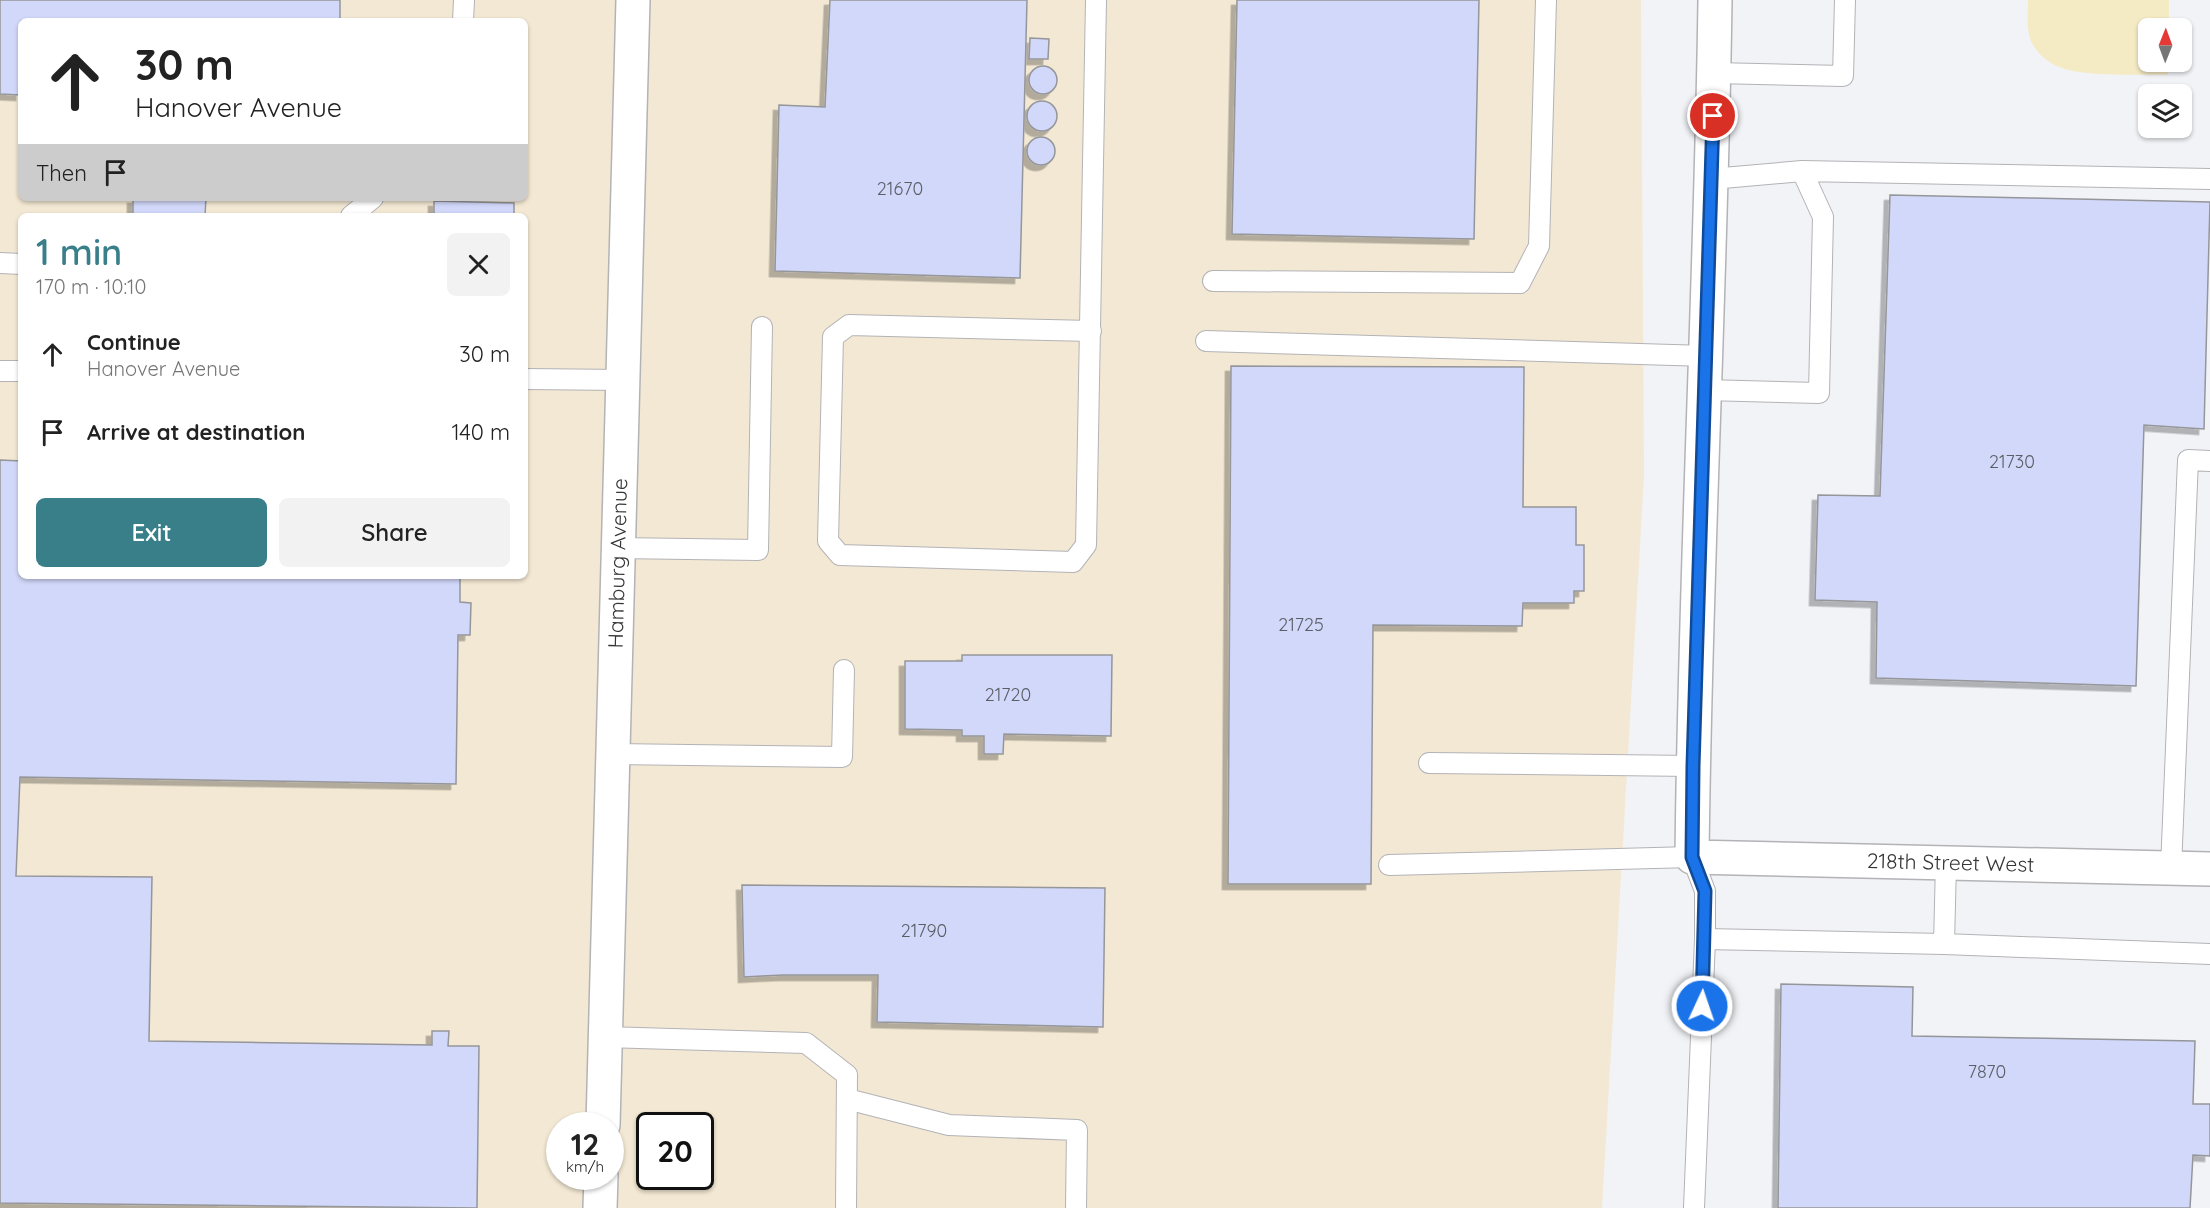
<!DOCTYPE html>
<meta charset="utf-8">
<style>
body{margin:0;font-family:Quicksand,sans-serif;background:#f2f2f2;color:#222;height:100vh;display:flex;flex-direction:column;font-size:22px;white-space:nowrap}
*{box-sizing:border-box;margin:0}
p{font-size:20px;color:#767676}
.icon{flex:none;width:33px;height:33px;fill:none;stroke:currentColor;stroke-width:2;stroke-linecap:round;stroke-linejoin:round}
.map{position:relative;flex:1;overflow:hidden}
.panel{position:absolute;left:18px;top:213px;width:510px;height:366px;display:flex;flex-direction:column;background:#fff;border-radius:9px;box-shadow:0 2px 4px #0004}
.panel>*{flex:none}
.hud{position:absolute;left:18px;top:18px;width:510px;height:183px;border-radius:9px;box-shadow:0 2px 4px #0004;background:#fff;color:#222;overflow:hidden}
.needle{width:39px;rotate:1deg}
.buttons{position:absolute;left:2138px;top:18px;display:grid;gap:12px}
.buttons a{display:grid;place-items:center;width:54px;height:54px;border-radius:9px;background:#fff;box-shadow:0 2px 4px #0004;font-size:30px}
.speed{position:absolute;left:546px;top:1112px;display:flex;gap:12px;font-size:30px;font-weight:700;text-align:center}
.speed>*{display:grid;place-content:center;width:78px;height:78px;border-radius:50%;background:#fff;box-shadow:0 2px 4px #0004;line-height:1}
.speed small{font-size:15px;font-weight:400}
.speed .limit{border:3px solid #111;border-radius:9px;background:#fff;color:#111}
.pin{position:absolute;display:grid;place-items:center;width:51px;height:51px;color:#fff;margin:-26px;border:3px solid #fff;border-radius:50%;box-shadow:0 2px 6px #0007}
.me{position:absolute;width:66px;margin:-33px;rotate:3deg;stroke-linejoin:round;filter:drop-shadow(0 0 4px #0008)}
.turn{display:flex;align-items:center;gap:21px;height:126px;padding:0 18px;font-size:27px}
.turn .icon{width:78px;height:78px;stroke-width:2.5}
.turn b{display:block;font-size:42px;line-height:51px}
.then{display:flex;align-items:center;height:57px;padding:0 18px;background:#0003;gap:12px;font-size:22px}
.round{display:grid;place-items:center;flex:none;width:63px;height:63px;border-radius:9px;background:#f2f2f2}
.summary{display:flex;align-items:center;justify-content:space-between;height:102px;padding:0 18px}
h1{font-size:36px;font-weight:600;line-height:45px;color:#387f89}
.cta{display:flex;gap:12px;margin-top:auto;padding:12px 18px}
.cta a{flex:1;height:69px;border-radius:9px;background:#387f89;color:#fff;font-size:24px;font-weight:600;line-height:69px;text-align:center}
.cta a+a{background:#f2f2f2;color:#222}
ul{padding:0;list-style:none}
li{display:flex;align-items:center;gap:18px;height:78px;padding:0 18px}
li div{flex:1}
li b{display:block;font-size:22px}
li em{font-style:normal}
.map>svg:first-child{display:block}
.industrial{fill:#f3e8d3;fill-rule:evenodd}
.sand{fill:#f4eac4}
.building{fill:#d2d8fa;stroke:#95969a;stroke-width:1.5;filter:url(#shadow)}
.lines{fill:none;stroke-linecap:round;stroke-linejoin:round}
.service-casing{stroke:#b3b3b7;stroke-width:22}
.minor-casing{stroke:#b3b3b7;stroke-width:36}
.tertiary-casing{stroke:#b3b3b7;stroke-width:36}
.service{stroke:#fff;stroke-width:20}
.minor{stroke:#fff;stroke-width:33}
.tertiary{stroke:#fff;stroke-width:33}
.route-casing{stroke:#114b97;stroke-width:15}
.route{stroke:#1a73e8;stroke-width:10}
.labels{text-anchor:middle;stroke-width:4.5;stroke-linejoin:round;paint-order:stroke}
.number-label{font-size:18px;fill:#5c5e67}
.street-label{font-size:21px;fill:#353536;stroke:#f2f3f7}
</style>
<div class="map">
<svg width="2210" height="1208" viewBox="0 0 2210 1208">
<defs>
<filter id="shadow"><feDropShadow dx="-5.5" dy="5.5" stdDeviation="0" flood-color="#0004"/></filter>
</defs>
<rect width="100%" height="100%" fill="#f2f3f7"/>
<!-- industrial -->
<path class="industrial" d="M0,0H1641L1644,475L1602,1208H0ZM21,21H525V198H21ZM21,216H525V576H21ZM560,1125H610V1176H560ZM650,1125H700V1176H650Z"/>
<!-- sand -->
<path class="sand" d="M2028,0H2169V28H2148V62H2168V75C2139,74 2088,77 2062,68C2049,64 2037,54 2031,41C2026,29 2028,13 2028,0Z"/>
<!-- building -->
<path class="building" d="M0,0H340V21H21V95L0,94Z
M830,0H1027L1020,278L775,271L779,105L825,107Z
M1237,0H1479L1474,239L1232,234Z
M1030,38L1049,39L1048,59H1029Z
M1029 80a14 14 0 1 1 28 0a14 14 0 1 1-28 0Z
M1027 116a15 15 0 1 1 30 0a15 15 0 1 1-30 0Z
M1027 151a14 14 0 1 1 28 0a14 14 0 1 1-28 0Z
M1890,195L2210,202L2204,429L2144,425L2136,686L1876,678L1877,602L1815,600L1818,495L1880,496Z
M133,198H206L205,216H133Z
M434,201L514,203V216H434Z
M1231,366L1524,367L1523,507H1576V545H1584V591H1574V603H1523L1522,626L1373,625L1371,884H1228Z
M0,460L21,461V576H460V602L471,603L470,635H458L456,784L20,777L16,876L152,877L149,1041L432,1045V1031H449L448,1046H479L477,1208L0,1203Z
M962,655H1112L1111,736L1004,734L1003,754H984V736H962V730L905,729V661H962Z
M742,885L1105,888L1103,1027L877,1022L878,975H783L744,977Z
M1781,984L1913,987L1912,1036L2195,1041L2193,1104H2210V1156L2193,1155L2190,1208H1778Z"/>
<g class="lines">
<!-- service casing -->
<g class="service-casing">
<path id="service" d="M463,21L464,0
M1714,73L1843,76L1845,0
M1711,179L1802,171L2210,179
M351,216L373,198
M0,263L21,264
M1213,281L1520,283L1539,246L1546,0
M1091,331L849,325L833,337L828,541L840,555L1073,562L1086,545L1096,0
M1206,341L1706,356
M0,371H21
M525,379L623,380
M1705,390L1819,393L1823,217L1802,171
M617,548L758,550L762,327
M613,754L842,757L844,670
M1429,763L1693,766
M1389,865L1692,857L1705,891V939L1694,1208
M2171,868L2188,460L2210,461
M1705,939L1944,944L2210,954
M1944,944L1946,863
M605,1037L806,1043L847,1075L846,1208
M847,1099L949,1125L1077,1130L1076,1208"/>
</g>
<!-- minor casing -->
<g class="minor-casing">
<g id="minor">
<path id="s1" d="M1715,0C1711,286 1695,571 1692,857L2210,869"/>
</g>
</g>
<!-- tertiary casing -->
<g class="tertiary-casing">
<g id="tertiary">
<path id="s2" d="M603,1125L633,0"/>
<path d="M600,1208L601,1176"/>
</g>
</g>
<!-- service -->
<use href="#service" class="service"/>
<!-- minor -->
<use href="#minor" class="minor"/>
<!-- tertiary -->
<use href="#tertiary" class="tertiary"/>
</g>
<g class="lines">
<!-- route casing -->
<g class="route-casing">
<path id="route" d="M1702,1006L1705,891L1692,857L1693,766L1713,116"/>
</g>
<!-- route -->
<use href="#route" class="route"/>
</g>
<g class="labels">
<!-- number labels -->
<g class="number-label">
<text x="900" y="195">21670</text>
<text x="2012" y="468">21730</text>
<text x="1301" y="631">21725</text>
<text x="1008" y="701">21720</text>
<text x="924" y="937">21790</text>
<text x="1987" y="1078">7870</text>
</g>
<!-- street labels -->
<g class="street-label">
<text dy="7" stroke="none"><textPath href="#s2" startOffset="562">Hamburg Avenue</textPath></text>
<text dy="7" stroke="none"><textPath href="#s1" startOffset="1116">218th Street West</textPath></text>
</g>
</g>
</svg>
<div class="buttons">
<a><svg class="needle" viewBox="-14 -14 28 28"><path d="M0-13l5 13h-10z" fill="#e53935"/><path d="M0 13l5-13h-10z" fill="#767676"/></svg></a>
<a><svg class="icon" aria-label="layers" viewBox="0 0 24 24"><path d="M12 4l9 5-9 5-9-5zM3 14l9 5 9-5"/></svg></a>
</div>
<div class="speed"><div>12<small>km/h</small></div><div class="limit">20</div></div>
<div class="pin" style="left:1713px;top:116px;background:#d93025"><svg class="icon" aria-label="arrive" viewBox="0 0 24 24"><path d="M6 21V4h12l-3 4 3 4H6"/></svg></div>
<svg class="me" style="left:1702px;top:1006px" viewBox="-20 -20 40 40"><circle r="17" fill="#1a73e8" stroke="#fff" stroke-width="3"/><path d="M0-11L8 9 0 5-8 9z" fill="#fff"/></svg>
<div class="hud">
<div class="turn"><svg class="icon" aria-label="ahead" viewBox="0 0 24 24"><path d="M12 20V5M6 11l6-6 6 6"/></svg><div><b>30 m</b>Hanover Avenue</div></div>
<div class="then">Then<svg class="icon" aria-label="arrive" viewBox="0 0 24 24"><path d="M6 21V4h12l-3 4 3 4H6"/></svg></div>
</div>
<section class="panel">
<div class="summary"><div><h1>1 min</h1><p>170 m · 10:10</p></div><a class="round"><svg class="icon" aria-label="close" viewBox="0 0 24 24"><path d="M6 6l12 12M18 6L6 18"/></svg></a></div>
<ul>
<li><svg class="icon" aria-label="ahead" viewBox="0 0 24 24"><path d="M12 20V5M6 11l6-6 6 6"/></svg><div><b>Continue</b><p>Hanover Avenue</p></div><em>30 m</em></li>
<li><svg class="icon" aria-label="arrive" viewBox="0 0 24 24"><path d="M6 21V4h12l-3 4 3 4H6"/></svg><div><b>Arrive at destination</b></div><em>140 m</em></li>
</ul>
<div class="cta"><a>Exit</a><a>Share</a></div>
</section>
</div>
